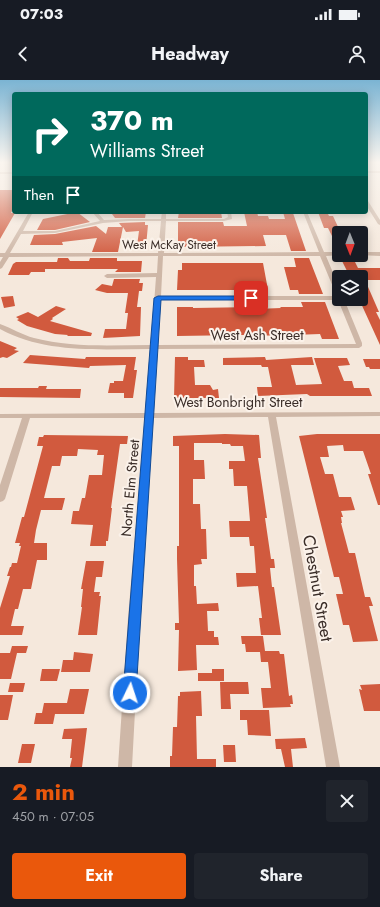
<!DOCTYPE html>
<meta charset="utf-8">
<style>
body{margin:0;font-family:Jost,sans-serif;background:#20242c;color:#f1f3f6;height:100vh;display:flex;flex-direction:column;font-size:15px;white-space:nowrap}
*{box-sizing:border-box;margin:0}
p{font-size:13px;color:#9ea1a6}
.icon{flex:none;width:22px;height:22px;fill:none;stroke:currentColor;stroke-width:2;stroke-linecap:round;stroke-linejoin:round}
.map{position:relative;height:687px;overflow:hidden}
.side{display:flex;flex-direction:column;background:#171b24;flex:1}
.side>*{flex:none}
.hud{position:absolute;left:12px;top:12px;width:356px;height:122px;border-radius:4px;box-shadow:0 2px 10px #0003;background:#00695c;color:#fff;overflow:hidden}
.needle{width:26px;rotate:179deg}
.buttons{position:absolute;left:332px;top:146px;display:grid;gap:8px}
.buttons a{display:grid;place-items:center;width:36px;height:36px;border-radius:4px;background:#171b24;box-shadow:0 2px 10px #0003;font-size:20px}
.pin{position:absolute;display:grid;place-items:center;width:34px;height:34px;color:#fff;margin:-17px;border-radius:8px;box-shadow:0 2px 6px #0006}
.me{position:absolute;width:44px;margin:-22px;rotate:4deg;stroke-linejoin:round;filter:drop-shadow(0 0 3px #0008)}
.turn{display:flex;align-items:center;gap:14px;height:84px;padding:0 12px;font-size:18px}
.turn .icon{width:52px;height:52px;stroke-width:2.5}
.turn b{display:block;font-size:28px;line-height:34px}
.then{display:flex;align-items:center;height:38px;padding:0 12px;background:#0003;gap:8px;font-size:15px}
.round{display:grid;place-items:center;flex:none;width:42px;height:42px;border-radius:4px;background:#20242c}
.head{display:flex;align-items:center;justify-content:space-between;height:68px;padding:0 12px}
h1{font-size:24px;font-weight:700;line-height:30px;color:#ea580c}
.cta{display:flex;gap:8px;margin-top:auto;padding:8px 12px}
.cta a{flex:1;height:46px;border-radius:4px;background:#ea580c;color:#fff;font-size:16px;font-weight:700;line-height:46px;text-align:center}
.cta a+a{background:#20242c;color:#f1f3f6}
.status{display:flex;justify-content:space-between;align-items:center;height:28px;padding:0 20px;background:#171b24;direction:ltr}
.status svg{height:11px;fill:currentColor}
header{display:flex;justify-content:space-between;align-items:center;height:52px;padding:0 12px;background:#171b24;font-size:18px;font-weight:700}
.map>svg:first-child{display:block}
.building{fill:#d15a3e}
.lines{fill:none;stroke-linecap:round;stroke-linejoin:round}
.minor{fill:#ceb7a7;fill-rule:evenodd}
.route{fill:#1a73e8;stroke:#114b97}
.labels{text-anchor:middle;stroke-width:4;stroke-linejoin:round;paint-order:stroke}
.far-street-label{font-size:12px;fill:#3a2d28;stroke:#fbf2ea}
.street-label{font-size:14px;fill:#3a2d28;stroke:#fbf2ea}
.near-street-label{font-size:17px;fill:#3a2d28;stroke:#fbf2ea}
</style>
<div class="status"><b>07:03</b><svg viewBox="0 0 49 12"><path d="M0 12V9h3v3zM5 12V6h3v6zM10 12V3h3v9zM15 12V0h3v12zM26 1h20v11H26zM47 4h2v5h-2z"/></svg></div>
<header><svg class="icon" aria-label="back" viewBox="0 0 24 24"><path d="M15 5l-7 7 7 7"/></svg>Headway<svg class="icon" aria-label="person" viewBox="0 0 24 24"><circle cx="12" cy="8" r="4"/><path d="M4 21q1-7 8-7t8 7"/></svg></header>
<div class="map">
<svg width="380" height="687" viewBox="0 0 380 687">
<rect width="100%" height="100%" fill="#f5e8dc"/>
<!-- building -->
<path class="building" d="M0,110H14V127L11,133H15L0,159Z
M77,132L90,142L55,150H37L43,139Z
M126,132H146L145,138H115L112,134Z
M179,132H221L222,138H178Z
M244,132H257L258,136H268L269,139H285L283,132L293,133L306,171H291L286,155H263L266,166L180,167V162H178V142H223L224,146H247Z
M318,132H327L329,136H333L339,149V156H332L328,148H324Z
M145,142V145H148L146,166H137L139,151L126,152L123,147L118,172H92L97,158L62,162L63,165H30L34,155L55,154L96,146L106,154L108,147H122L119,143Z
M58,178H68L70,181H89L90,178H117V181H142L141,192H115L118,189H45V192H31L29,195H8L13,184L16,182H57Z
M294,178H309L323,214H299L298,210H290L284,187H296Z
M354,180L358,188H380V200H365L379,232H376L380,240V265L359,219H361V197H350L342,181Z
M182,183H263L268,210H177L178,190H182Z
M114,199H140L139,203H143L142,211H139L137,227H141L140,256L103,258L105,249H126L128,233H125L128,213H107L95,210L102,204L112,206Z
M13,216L15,226L4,228L1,217Z
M301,222H325L339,259H322L320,254L293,255V256L242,255L177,256V227H193V228L256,227V229L281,228L280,227H303Z
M56,226L66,229L52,238L53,239L50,241L92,253L91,256H67L68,255L55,254L27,246L17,240L19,239L16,237L28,232L38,237Z
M0,261L17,268L14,270L19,271L7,278L3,277L0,278Z
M30,275L85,279L86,277H136L134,290H137L133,318H124V313H108L110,303H114V301H123L126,285L90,286L89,288L23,283Z
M175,277H188V280H204L205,287H194L195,305H210L213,310L218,309L219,318H174Z
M265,277L266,280L312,277L314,285H291L296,305L322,304L314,278H347L350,285L338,286L344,301H352L354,308H369L372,316H310L307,314L258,316L257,307H272L268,287H262L261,285H223V278Z
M363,279H380V289H370L369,287H366Z
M39,306H47L46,309H81L80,318L0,317V308H38Z
M225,354L259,355L261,378H258L267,438H265L271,479H274L275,488H270L272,507H274L281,555H261L259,538H262L258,506L237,507L236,493H256L254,466H250L249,457H230L229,441H250L247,406H234L233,389H229V381H245L243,366H231L230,364H222V363H194V380H204L205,399H193V424H200L201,449H206L207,479H201L202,484L194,485V506H196L197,524L218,523L219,531H207L208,551H214V557H218L219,565H196L197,590L178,591L179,550H175V543H179L177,479V466H179V366H173V356Z
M317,354H380V425H378L368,394H371L363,371H344L343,365L327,366L329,377H320L325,394H333L339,417H351L355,430L341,431L343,437H341L342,443H341L349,473H355L365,517H370L373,526H369L378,561L353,562L349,545H343L336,514H343L339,497H334L299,356Z
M44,355L128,356L127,364H120L111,428H112L108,461H106V466H90L93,445L71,444L73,431H79L82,418H85L89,395H102L104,375H97L98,370L78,369L77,376H62L60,386H52L44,418H65L62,430H41L36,450L34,463H47V480H37L31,509H23L18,529H15L11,546H24L22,555H0V528L10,496H7L10,487H11L12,483H17L21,466H19L20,463H15L22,437H24L43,366H37L39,357H43Z
M86,481H104L102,497H96L94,512H100L99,516H101L97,555H78L82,527H81L83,509H81Z
M241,556H263L265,571H279L280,574H284L289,616L292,615L293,624H290L291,627L263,628L261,608H271L268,582H261L260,572H246L245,564H242Z
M12,566H28L26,573H10Z
M74,572L93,574L90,592H61L63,580H73Z
M0,573H17L11,599H0Z
M42,589H60L57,601H40Z
M212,589H224V601H198V593H212Z
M220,602H248L249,614H230L231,629H221Z
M10,603H25L23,612H8Z
M380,604V631H364L359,609L362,610L360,605Z
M70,609H89L84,634H55L53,644H34L36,633H42L44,623H67Z
M201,611L202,636H196L197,679H216V687H170V676H172L173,647H177L178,616H180V612Z
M0,615H13L8,640H0Z
M240,630H269L271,656L248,655L247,640H240Z
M87,648L82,687H70L72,678H70L72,659H62L64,649Z
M305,658L307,668L291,669L293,687H285L281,669H276L275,659Z
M22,664H35L31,683H18Z
M223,665H235L236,682H224Z"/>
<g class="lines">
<!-- minor -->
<path class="minor" d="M366,91H380V93H366Z
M0,92H14V94H0Z
M366,120L368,121L380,140V145L378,144L366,125Z
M29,132H33L23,151H55L100,141L92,132H97L104,140L129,139H161L162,132H166V139H224L228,137L227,132H231L232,139L224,141H166L164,173L319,172L303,132H307L324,172H339V175H341L326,176L339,207V216L336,214L320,176H163L161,216H339V219H344L362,263V266L359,268L157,269L153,333L380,332V336L276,337L340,687H326L268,337L153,338L140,538L132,687H118L128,538L145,338H30L5,419L3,421L0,422V405L22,338H0V334L145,333L150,269C100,269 46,274 0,249V244C12,248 22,255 34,258C72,268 112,265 151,265L156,197L107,198L104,196L107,194L157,193L158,176L9,177L2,188L0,189V182L3,177H0V173H5ZM129,141H161L158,173H10L21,154L55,153L103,143ZM161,220H338L356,264L158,265Z
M361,172H380V176L359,175H361Z"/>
</g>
<!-- sky -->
<linearGradient id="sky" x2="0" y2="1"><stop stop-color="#7bb4d3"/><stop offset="0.46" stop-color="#faf5ef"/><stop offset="1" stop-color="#faf5ef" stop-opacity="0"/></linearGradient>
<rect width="380" height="179" fill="url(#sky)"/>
<!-- route -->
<path class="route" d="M158,216H251L254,218L251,220H161L136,613L134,617L130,619L125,617L123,613L154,218Z"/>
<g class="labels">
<!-- far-street labels -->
<g class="far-street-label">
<text x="169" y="169">West McKay Street</text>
</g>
<!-- street labels -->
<g class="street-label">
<text x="257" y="260">West Ash Street</text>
<text x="238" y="327">West Bonbright Street</text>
<text transform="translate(130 408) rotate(-85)" y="5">North Elm Street</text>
</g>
<!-- near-street labels -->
<g class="near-street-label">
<text transform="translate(318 508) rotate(80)" y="6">Chestnut Street</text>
</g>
</g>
</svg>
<div class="buttons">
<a><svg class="needle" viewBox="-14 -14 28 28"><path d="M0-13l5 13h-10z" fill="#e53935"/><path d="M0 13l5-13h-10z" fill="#9ea1a6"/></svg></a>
<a><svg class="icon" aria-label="layers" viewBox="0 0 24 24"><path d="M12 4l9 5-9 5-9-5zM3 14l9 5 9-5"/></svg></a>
</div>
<div class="pin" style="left:251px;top:218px;background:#d93025"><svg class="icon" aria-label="arrive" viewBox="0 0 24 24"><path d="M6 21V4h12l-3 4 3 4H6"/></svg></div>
<svg class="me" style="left:130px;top:613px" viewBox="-20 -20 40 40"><circle r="17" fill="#1a73e8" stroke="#fff" stroke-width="3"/><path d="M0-11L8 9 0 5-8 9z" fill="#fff"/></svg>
<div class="hud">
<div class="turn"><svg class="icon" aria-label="right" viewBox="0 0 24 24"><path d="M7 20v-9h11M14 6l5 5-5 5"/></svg><div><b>370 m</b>Williams Street</div></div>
<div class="then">Then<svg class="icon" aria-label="arrive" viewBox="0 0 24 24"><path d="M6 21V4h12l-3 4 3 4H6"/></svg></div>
</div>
</div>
<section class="side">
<div class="head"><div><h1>2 min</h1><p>450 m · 07:05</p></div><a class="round"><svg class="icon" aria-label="close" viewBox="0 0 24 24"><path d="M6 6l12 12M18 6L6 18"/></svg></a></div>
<div class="cta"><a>Exit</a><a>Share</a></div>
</section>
